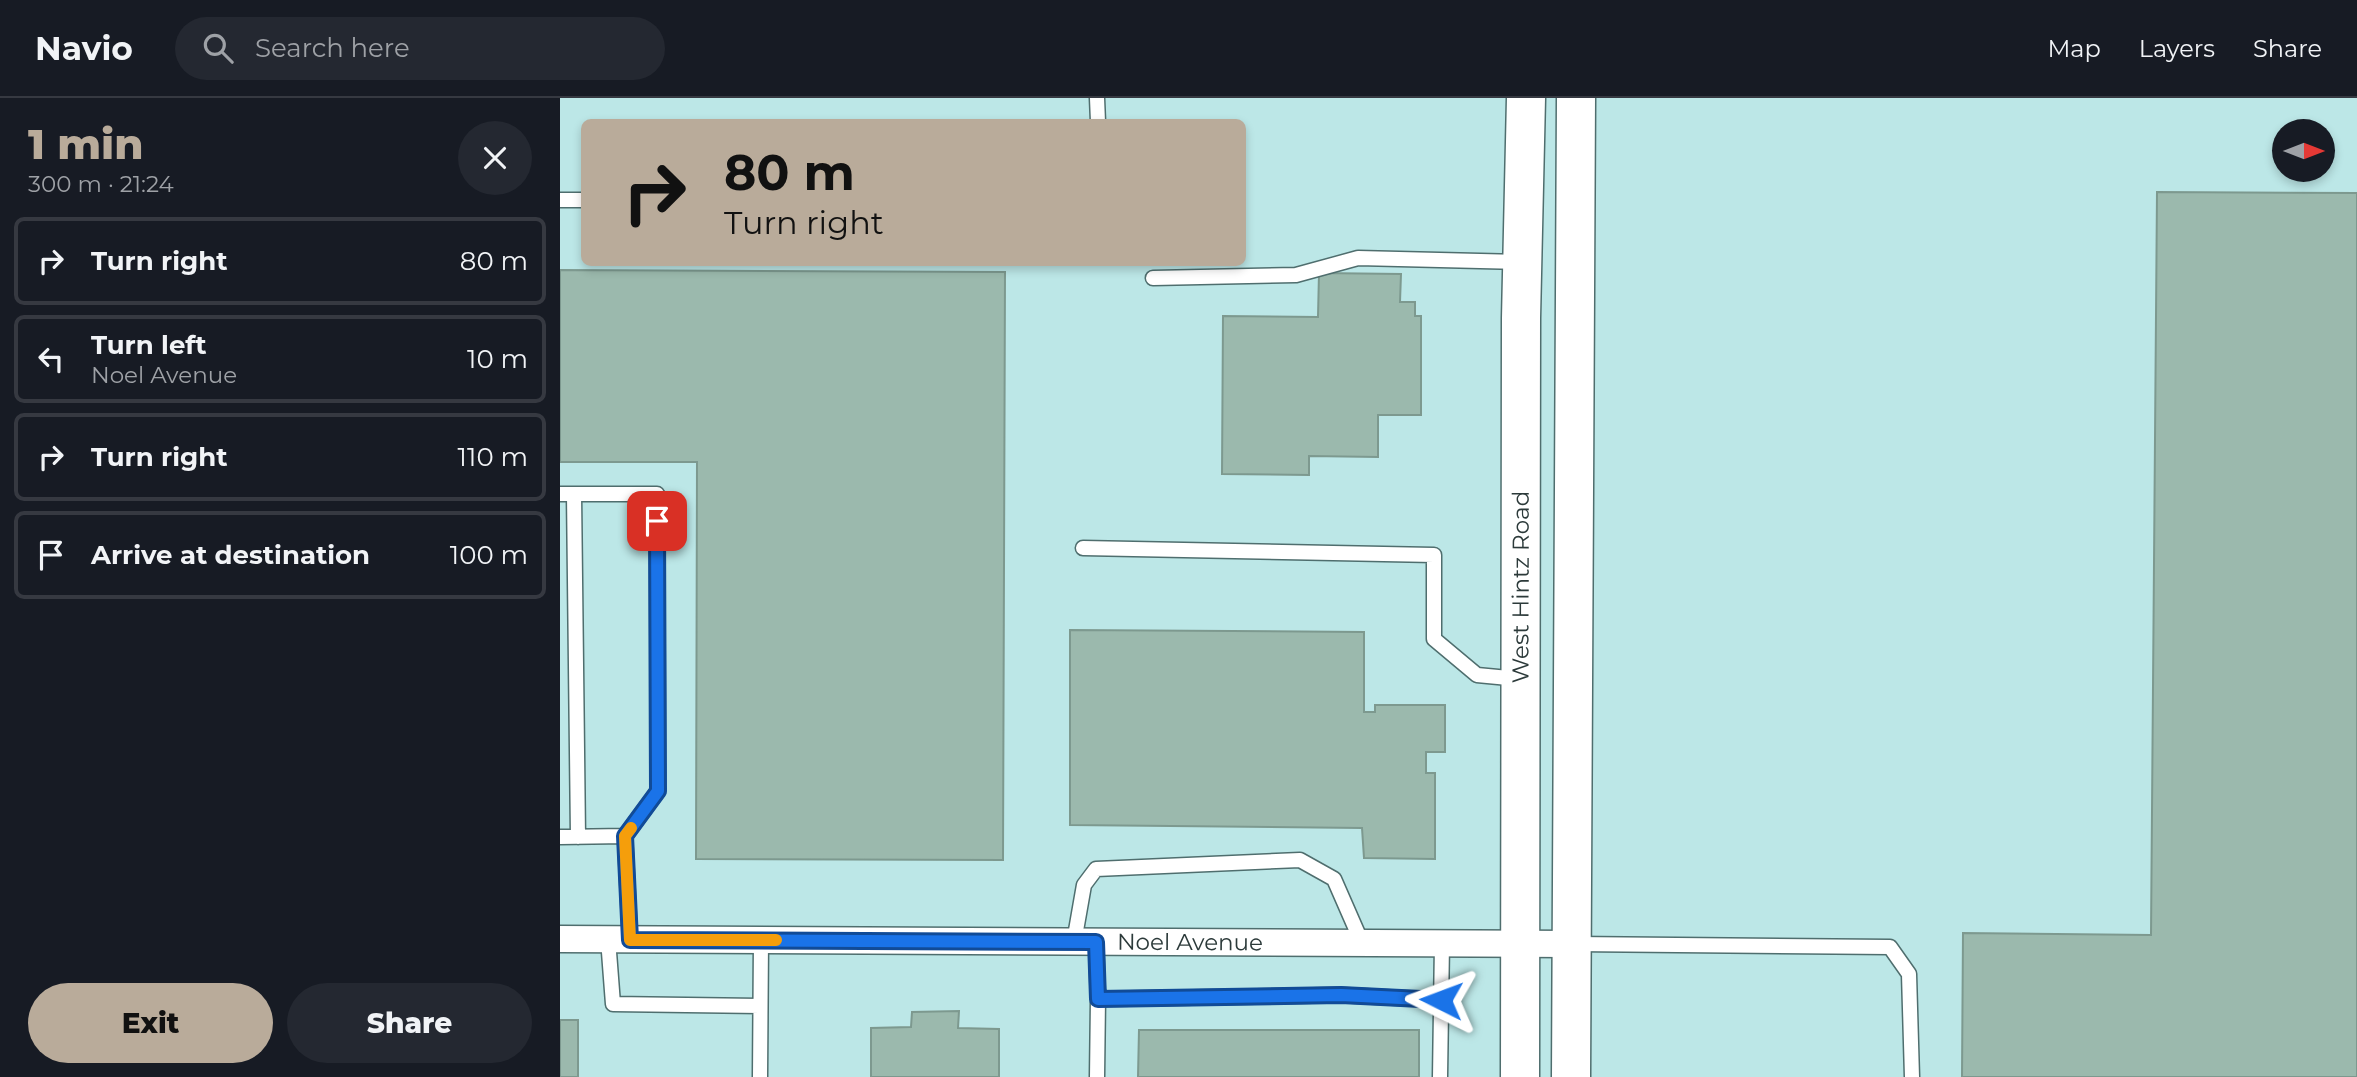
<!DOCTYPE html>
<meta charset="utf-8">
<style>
body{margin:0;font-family:Montserrat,sans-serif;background:#242831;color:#f1f3f6;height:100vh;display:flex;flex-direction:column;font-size:26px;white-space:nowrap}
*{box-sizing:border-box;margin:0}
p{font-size:23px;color:#9ea1a6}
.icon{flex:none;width:38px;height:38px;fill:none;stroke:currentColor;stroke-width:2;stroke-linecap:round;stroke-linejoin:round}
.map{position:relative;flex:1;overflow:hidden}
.panel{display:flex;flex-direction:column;background:#171b24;width:560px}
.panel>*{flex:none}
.hud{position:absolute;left:21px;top:21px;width:665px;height:147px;border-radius:10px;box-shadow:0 4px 10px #0003;background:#b9ab9a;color:#111;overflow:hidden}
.needle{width:46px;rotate:90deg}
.buttons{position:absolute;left:1712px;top:21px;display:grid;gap:14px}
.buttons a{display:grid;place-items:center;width:63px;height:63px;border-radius:50%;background:#171b24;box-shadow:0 4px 10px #0003;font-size:35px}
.pin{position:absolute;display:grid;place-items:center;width:60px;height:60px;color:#fff;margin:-30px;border-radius:14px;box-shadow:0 4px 10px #0006}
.me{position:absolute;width:77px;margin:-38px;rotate:273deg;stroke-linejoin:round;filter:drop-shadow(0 0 5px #0008)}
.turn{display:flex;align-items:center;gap:24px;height:147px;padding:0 28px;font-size:32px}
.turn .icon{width:91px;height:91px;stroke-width:2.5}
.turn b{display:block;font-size:49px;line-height:60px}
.round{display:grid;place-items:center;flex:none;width:74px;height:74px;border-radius:37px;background:#242831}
.head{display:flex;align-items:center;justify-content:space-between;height:119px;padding:0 28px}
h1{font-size:42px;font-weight:800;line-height:52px;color:#b9ab9a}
.button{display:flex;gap:14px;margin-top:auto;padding:14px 28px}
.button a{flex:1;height:80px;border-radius:42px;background:#b9ab9a;color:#111;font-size:28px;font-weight:800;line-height:80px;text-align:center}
.button a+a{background:#242831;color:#f1f3f6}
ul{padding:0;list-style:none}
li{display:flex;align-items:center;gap:21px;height:88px;margin:0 14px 10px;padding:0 14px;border:4px solid #363941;border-radius:10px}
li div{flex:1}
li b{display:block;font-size:26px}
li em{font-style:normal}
header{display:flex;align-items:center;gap:42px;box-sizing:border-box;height:98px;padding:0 35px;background:#171b24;border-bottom:2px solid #363941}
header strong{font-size:33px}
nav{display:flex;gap:38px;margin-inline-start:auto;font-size:24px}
.search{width:490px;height:63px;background:#242831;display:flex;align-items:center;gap:18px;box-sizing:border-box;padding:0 24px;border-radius:38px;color:#9ea1a6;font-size:26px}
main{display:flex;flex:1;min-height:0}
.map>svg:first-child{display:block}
.built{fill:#bce7e7;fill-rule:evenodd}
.building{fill:#9bb9ad;stroke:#7d998f;stroke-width:2}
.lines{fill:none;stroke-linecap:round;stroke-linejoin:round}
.lane-casing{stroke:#4f6e6e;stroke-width:17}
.street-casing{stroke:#4f6e6e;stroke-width:29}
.secondary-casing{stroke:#4f6e6e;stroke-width:41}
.lane{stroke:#fff;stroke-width:14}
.street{stroke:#fff;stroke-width:26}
.secondary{stroke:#fff;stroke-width:38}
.route-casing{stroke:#114b97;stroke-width:18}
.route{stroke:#1a73e8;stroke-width:12}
.slow{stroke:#f59e0b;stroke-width:12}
.labels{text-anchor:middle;stroke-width:5;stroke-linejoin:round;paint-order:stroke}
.street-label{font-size:23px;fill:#2c3a3a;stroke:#fff}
</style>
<header>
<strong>Navio</strong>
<div class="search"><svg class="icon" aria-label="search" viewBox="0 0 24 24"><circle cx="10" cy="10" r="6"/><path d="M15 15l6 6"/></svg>Search here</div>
<nav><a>Map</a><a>Layers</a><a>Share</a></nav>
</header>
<main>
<section class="panel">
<div class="head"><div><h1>1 min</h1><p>300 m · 21:24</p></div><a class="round"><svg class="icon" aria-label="close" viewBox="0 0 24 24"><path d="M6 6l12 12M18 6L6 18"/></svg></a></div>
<ul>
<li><svg class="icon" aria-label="right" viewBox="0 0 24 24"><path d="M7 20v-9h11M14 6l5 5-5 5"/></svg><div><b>Turn right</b></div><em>80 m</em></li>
<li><svg class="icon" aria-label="left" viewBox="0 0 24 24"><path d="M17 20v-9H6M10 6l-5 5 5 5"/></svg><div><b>Turn left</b><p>Noel Avenue</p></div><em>10 m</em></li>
<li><svg class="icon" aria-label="right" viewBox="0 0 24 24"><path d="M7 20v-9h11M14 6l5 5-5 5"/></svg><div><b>Turn right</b></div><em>110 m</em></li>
<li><svg class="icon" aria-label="arrive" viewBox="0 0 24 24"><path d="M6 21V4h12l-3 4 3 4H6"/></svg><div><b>Arrive at destination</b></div><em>100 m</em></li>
</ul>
<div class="button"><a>Exit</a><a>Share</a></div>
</section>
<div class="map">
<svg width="1797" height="979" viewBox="0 0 1797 979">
<rect width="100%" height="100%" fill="#d1f3f3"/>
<!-- built -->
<path class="built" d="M0,0H1797V979H0ZM24,24H682V164H24ZM1724,33H1762V72H1724Z"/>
<!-- building -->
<path class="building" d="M1597,94L1797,95V979H1402L1403,835L1591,837Z
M0,172L445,174L443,762L136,761L137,364H0Z
M759,175L841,176L840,204H855V218H861V317H818V359L749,358V377L662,376L663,218L758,219Z
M510,532L804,534V614H815V607H885V654H866V675H875V761L804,760L802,730L510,727Z
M399,913L398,930L439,931V979H311V930L351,929L352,914Z
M0,922H18V979H0Z
M579,932H859V979H578Z"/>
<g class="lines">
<!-- lane casing -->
<g class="lane-casing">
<path id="lane" d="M537,0L538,24
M0,102H24
M593,180L736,177L798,160L961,164
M0,396H97L98,693L65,738
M14,396L18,739
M523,450L874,457V541L917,577L959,581
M0,739L65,738L70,842
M48,841L53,906L200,908
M514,844L524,787L536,771L740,762L774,781L802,845
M536,844L538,901
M1014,846L1330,849L1349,876L1352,979
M200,979L201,842
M537,979L538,901L781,897L881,902
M880,979L882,845"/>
</g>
<!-- street casing -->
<g class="street-casing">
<g id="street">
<path id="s1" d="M0,841L1009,846"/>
</g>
</g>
<!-- secondary casing -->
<g class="secondary-casing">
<g id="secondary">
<path id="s2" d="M960,979L961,220L966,0"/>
<path d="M1011,979L1016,0"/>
</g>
</g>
<!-- lane -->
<use href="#lane" class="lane"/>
<!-- street -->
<use href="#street" class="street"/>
<!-- secondary -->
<use href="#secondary" class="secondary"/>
</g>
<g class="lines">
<!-- route casing -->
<g class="route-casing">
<path id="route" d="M97,423L98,693L65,738L70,842L536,844L538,901L781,897L881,902"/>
</g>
<!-- route -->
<use href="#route" class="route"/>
<!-- slow -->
<path class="slow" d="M71,730L65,738L70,842H216"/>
</g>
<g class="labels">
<!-- street labels -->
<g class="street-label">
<text dy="8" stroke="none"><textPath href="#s2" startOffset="490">West Hintz Road</textPath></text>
<text dy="8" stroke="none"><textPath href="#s1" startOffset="630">Noel Avenue</textPath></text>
</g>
</g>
</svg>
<div class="buttons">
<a><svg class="needle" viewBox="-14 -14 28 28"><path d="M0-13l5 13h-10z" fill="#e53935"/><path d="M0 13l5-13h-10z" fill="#9ea1a6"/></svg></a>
</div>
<div class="pin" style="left:97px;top:423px;background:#d93025"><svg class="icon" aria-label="arrive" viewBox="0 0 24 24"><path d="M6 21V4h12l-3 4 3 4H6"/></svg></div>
<svg class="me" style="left:881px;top:902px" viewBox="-20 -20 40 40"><path d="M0-17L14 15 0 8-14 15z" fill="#1a73e8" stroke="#fff" stroke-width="4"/></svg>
<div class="hud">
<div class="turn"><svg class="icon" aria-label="right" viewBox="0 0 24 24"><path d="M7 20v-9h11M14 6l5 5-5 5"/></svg><div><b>80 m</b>Turn right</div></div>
</div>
</div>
</main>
